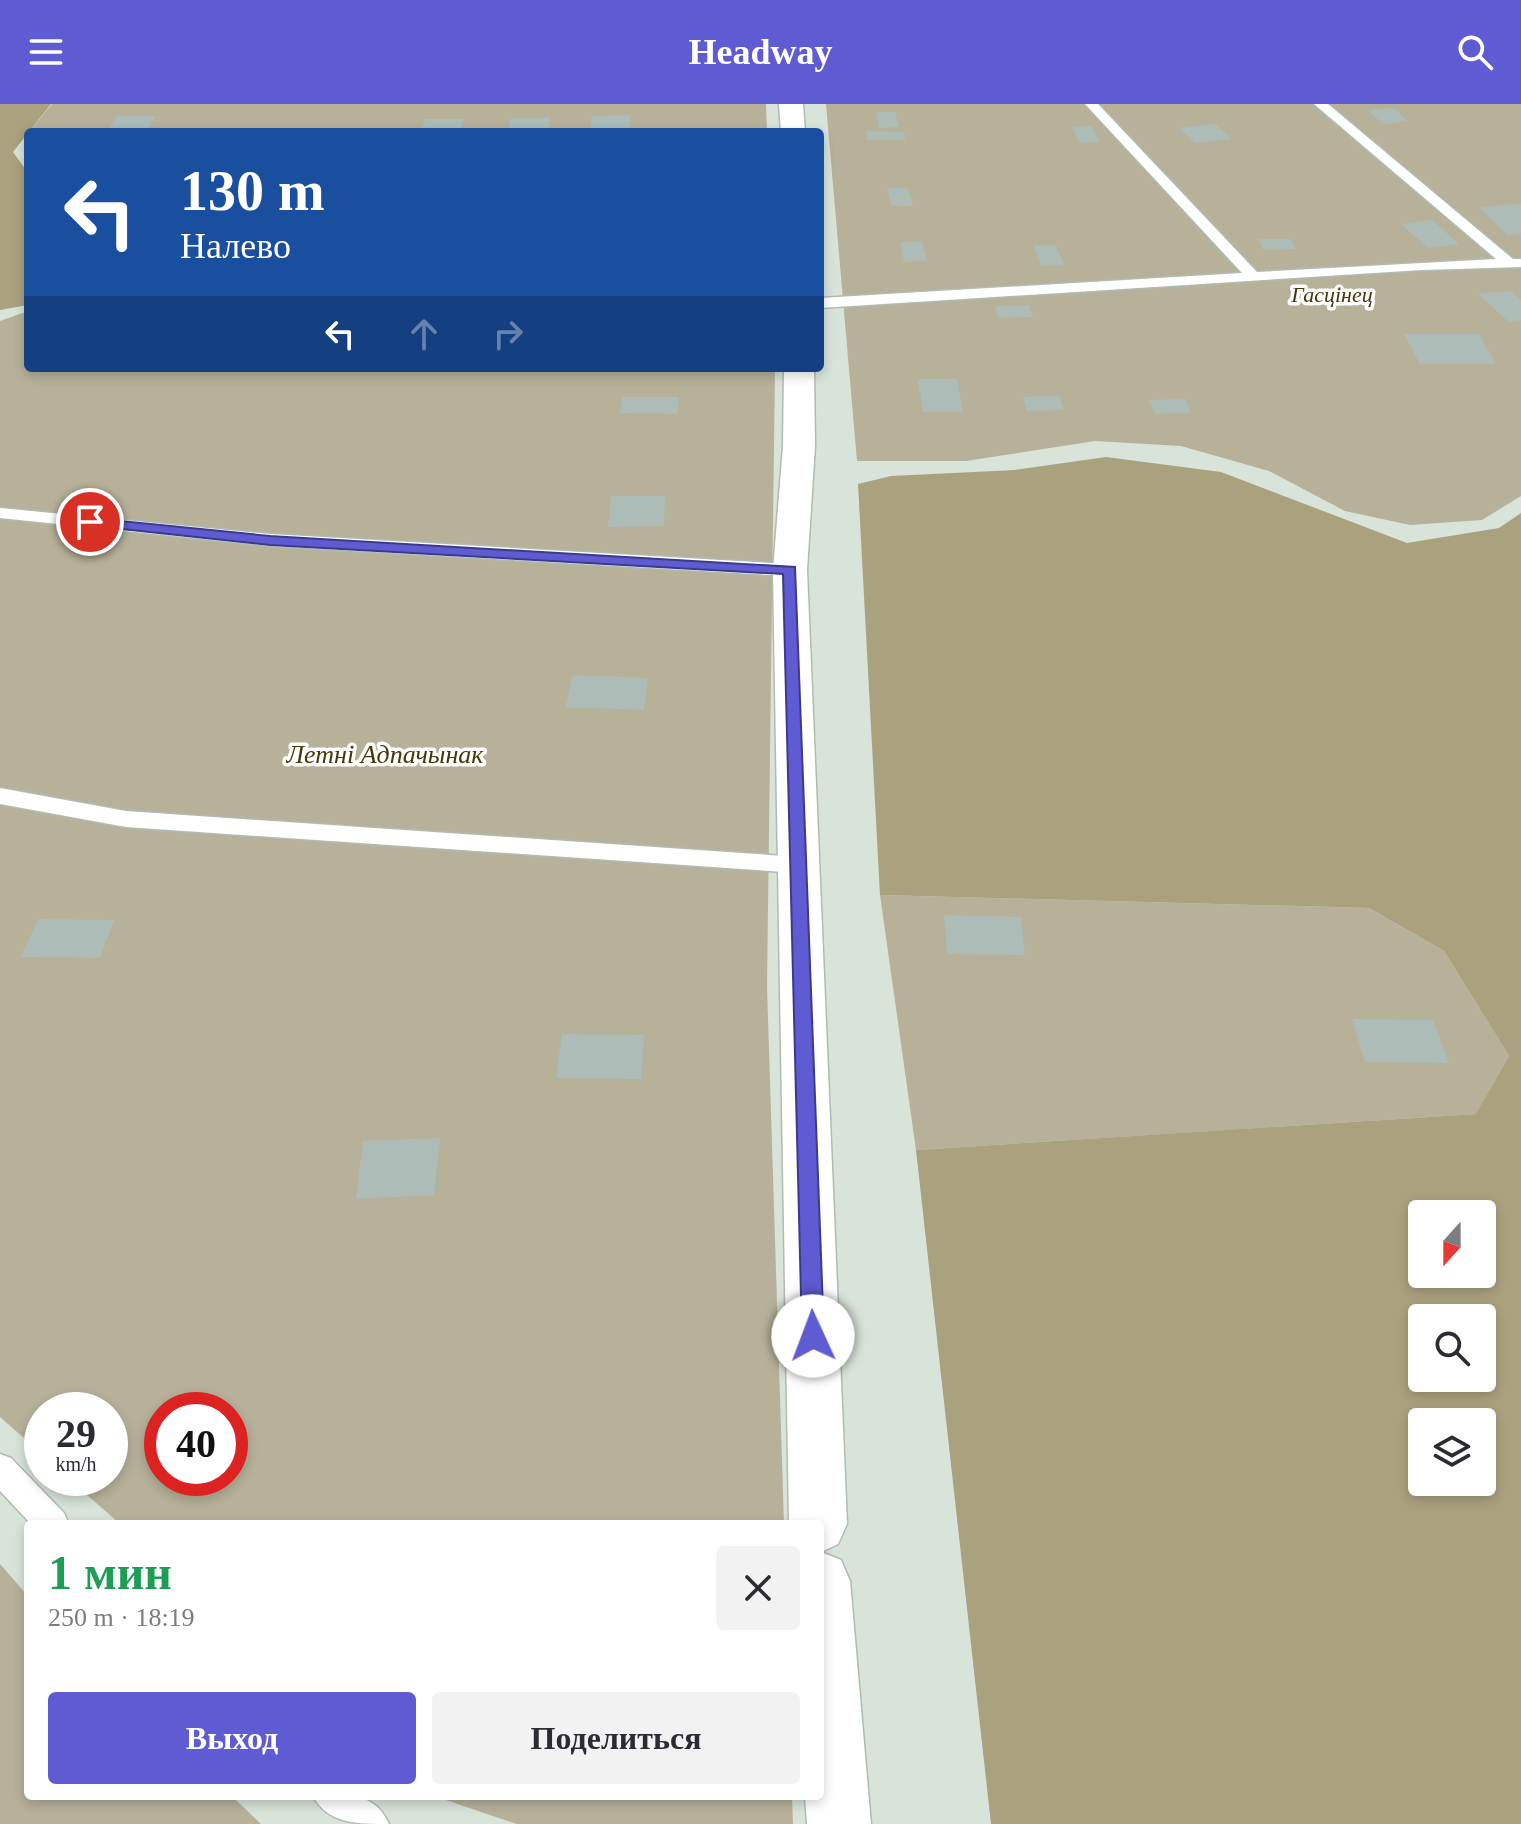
<!DOCTYPE html>
<html lang="ru">
<meta charset="utf-8">
<style>
body{margin:0;font-family:Georgia,serif;background:#f2f2f3;color:#2b2b33;height:100vh;display:flex;flex-direction:column;font-size:30px;white-space:nowrap}
*{box-sizing:border-box;margin:0}
p{font-size:26px;color:#7c7c81}
.icon{flex:none;width:44px;height:44px;fill:none;stroke:currentColor;stroke-width:2;stroke-linecap:round;stroke-linejoin:round}
.map{position:relative;flex:1;overflow:hidden}
.drawer{position:absolute;left:24px;top:1416px;width:800px;height:280px;display:flex;flex-direction:column;background:#fff;border-radius:8px;box-shadow:0 4px 12px #0003}
.drawer>*{flex:none}
.hud{position:absolute;left:24px;top:24px;width:800px;height:244px;border-radius:8px;box-shadow:0 4px 12px #0003;background:#1a4fa0;color:#fff;overflow:hidden}
.needle{width:52px;rotate:201deg}
.controls{position:absolute;left:1408px;top:1096px;display:grid;gap:16px}
.controls a{display:grid;place-items:center;width:88px;height:88px;border-radius:8px;background:#fff;box-shadow:0 4px 12px #0003;font-size:40px}
.speed{position:absolute;left:24px;top:1288px;display:flex;gap:16px;font-size:40px;font-weight:700;text-align:center}
.speed>*{display:grid;place-content:center;width:104px;height:104px;border-radius:50%;background:#fff;box-shadow:0 4px 12px #0003;line-height:1}
.speed small{font-size:20px;font-weight:400}
.speed .limit{border:12px solid #d22;background:#fff;color:#111}
.pin{position:absolute;display:grid;place-items:center;width:68px;height:68px;color:#fff;margin:-34px;border:4px solid #fff;border-radius:50%;box-shadow:0 2px 8px #0007}
.me{position:absolute;width:88px;margin:-44px;rotate:358deg;stroke-linejoin:round;filter:drop-shadow(0 0 6px #0008)}
.turn{display:flex;align-items:center;gap:28px;height:168px;padding:0 24px;font-size:36px}
.turn .icon{width:104px;height:104px;stroke-width:2.5}
.turn b{display:block;font-size:56px;line-height:68px}
.lanes{display:flex;align-items:center;height:76px;padding:0 24px;background:#0003;justify-content:center;gap:40px;direction:ltr}
.lanes .off{opacity:.35}
.round{display:grid;place-items:center;flex:none;width:84px;height:84px;border-radius:8px;background:#f2f2f3}
.overview{display:flex;align-items:center;justify-content:space-between;height:136px;padding:0 24px}
h1{font-size:48px;font-weight:600;line-height:60px;color:#1e9e55}
.action{display:flex;gap:16px;margin-top:auto;padding:16px 24px}
.action a{flex:1;height:92px;border-radius:8px;background:#5e5bd3;color:#fff;font-size:32px;font-weight:600;line-height:92px;text-align:center}
.action a+a{background:#f2f2f3;color:#2b2b33}
header{display:flex;justify-content:space-between;align-items:center;height:104px;padding:0 24px;background:#5e5bd3;color:#fff;font-size:36px;font-weight:600}
.map>svg:first-child{display:block}
.green{fill:#b7b19a;fill-rule:evenodd}
.forest{fill:#aaa27e;fill-rule:evenodd}
.building{fill:#adbcb7}
.lines{fill:none;stroke-linecap:round;stroke-linejoin:round}
.lane-casing{stroke:#b0bbb1;stroke-width:3}
.secondary-casing{stroke:#b0bbb1;stroke-width:3}
.lane{fill:#fff;fill-rule:evenodd}
.secondary{fill:#fff;fill-rule:evenodd}
.route{fill:#5e5bd3;stroke:#3d3b89;stroke-width:2}
.labels{text-anchor:middle;stroke-width:7;stroke-linejoin:round;paint-order:stroke}
.far-park-label{font-size:22px;font-style:italic;fill:#433809;stroke:#fff}
.park-label{font-size:26px;font-style:italic;fill:#433809;stroke:#fff}
</style>
<header><svg class="icon" aria-label="menu" viewBox="0 0 24 24"><path d="M4 6h16M4 12h16M4 18h16"/></svg>Headway<svg class="icon" aria-label="search" viewBox="0 0 24 24"><circle cx="10" cy="10" r="6"/><path d="M15 15l6 6"/></svg></header>
<div class="map">
<svg width="1521" height="1720" viewBox="0 0 1521 1720">
<rect width="100%" height="100%" fill="#d8e3da"/>
<!-- green -->
<path class="green" d="M52,0H766L767,28H29Z
M826,0H1521V392L1482,416L1410,421L1345,407L1269,367L1181,342L1095,337L966,357H857Z
M28,207V264H775L767,882L784,1420H120L68,1374H110V1306H42V1350L0,1313V217ZM162,1306H230V1374H162Z
M880,791L1369,804L1444,847L1509,952L1477,1010L916,1046Z
M0,1460L28,1492V1692H232L261,1720H0Z
M434,1692H792L793,1720H517Z"/>
<!-- forest -->
<path class="forest" d="M0,0H51L13,48L28,69V201L0,206Z
M1106,353L1221,368L1407,439L1499,424L1521,409V1720H991L916,1046L1476,1010L1509,952L1444,847L1369,804L880,791L858,380L891,372L1015,366ZM1422,1110H1482V1170H1422ZM1422,1214H1482V1274H1422ZM1422,1318H1482V1378H1422Z"/>
<!-- building -->
<path class="building" d="M1393,4L1408,17L1383,20L1368,6Z
M876,8H895L899,23L879,24Z
M631,11L629,27H590L592,12Z
M117,12H156L146,27H107Z
M511,14H550L547,28H508Z
M425,15H464L460,28H421Z
M1215,20L1232,35L1195,39L1179,24Z
M1092,22L1099,38L1079,39L1072,23Z
M867,27L904,28L905,36H867Z
M887,84H908L913,102H891Z
M1521,100V130L1507,131L1479,103Z
M1432,116L1459,140L1428,144L1401,120Z
M1258,135H1290L1296,145L1264,146Z
M922,137L927,157L904,158L900,138Z
M1056,141L1064,161L1041,162L1034,142Z
M1511,187L1521,196V217L1509,218L1478,190Z
M1029,201L1033,213L999,214L995,202Z
M1404,230H1479L1496,260H1420Z
M918,275H957L963,308H923Z
M1059,292L1064,306L1027,307L1023,293Z
M622,293H679L678,310L620,309Z
M1185,295L1191,309L1155,310L1149,296Z
M611,392H665L664,422L608,423Z
M572,571L648,574L644,606L566,603Z
M944,811L1021,813L1025,851L947,850Z
M38,815L114,816L100,854L21,853Z
M1352,915L1433,916L1449,959L1365,958Z
M562,930L644,931L641,975L556,974Z
M440,1034L434,1091L356,1095L363,1037Z"/>
<g class="lines">
<!-- lane casing -->
<g class="lane-casing">
<path id="lane" d="M1085,0H1098L1257,168L1496,155L1314,0H1328L1513,155H1521V163L1422,166L820,204V194L1242,169Z
M0,404L270,430L790,460L799,466L790,472L270,442L0,414Z
M0,684L126,707L799,753L807,755L810,761L807,767L799,769L126,723L0,700Z
M0,1350L11,1354L64,1409L69,1420H31L0,1387Z
M313,1692C345,1692 374,1686 389,1720C357,1720 328,1720 313,1692Z"/>
</g>
<!-- secondary casing -->
<g class="secondary-casing">
<path id="secondary" d="M779,0H803L805,28H781Z
M784,264H814L815,342L807,466L847,1420L838,1440L821,1448L841,1456L850,1477L871,1720H807L805,1692H820V1420H789L773,466L783,342Z"/>
</g>
<!-- lane -->
<use href="#lane" class="lane"/>
<!-- secondary -->
<use href="#secondary" class="secondary"/>
</g>
<!-- route -->
<path class="route" d="M90,414L270,432L795,463L824,1232L821,1239L813,1242L805,1239L802,1232L783,470L270,441L85,421V415Z"/>
<g class="labels">
<!-- far-park labels -->
<g class="far-park-label">
<text x="1332" y="198">Гасцінец</text>
</g>
<!-- park labels -->
<g class="park-label">
<text x="385" y="659">Летні Адпачынак</text>
</g>
</g>
</svg>
<div class="controls">
<a><svg class="needle" viewBox="-14 -14 28 28"><path d="M0-13l5 13h-10z" fill="#e53935"/><path d="M0 13l5-13h-10z" fill="#7c7c81"/></svg></a>
<a><svg class="icon" aria-label="search" viewBox="0 0 24 24"><circle cx="10" cy="10" r="6"/><path d="M15 15l6 6"/></svg></a>
<a><svg class="icon" aria-label="layers" viewBox="0 0 24 24"><path d="M12 4l9 5-9 5-9-5zM3 14l9 5 9-5"/></svg></a>
</div>
<div class="speed"><div>29<small>km/h</small></div><div class="limit">40</div></div>
<div class="pin" style="left:90px;top:418px;background:#d93025"><svg class="icon" aria-label="arrive" viewBox="0 0 24 24"><path d="M6 21V4h12l-3 4 3 4H6"/></svg></div>
<svg class="me" style="left:813px;top:1232px" viewBox="-20 -20 40 40"><circle r="19" fill="#fff"/><path d="M0-13L10 11 0 6-10 11z" fill="#5e5bd3"/></svg>
<div class="hud">
<div class="turn"><svg class="icon" aria-label="left" viewBox="0 0 24 24"><path d="M17 20v-9H6M10 6l-5 5 5 5"/></svg><div><b>130 m</b>Налево</div></div>
<div class="lanes"><svg class="icon" aria-label="left" viewBox="0 0 24 24"><path d="M17 20v-9H6M10 6l-5 5 5 5"/></svg><svg class="icon off" aria-label="ahead" viewBox="0 0 24 24"><path d="M12 20V5M6 11l6-6 6 6"/></svg><svg class="icon off" aria-label="right" viewBox="0 0 24 24"><path d="M7 20v-9h11M14 6l5 5-5 5"/></svg></div>
</div>
<section class="drawer">
<div class="overview"><div><h1>1 мин</h1><p>250 m · 18:19</p></div><a class="round"><svg class="icon" aria-label="close" viewBox="0 0 24 24"><path d="M6 6l12 12M18 6L6 18"/></svg></a></div>
<div class="action"><a>Выход</a><a>Поделиться</a></div>
</section>
</div>
